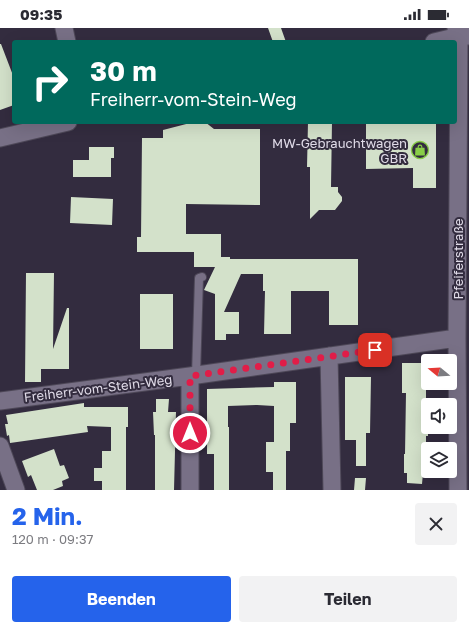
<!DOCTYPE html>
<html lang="de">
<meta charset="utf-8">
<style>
body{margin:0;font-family:"Golos Text",sans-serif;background:#f2f2f3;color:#2b2b33;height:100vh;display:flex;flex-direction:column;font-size:15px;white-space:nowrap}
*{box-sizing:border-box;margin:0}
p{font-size:13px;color:#7c7c81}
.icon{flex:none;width:22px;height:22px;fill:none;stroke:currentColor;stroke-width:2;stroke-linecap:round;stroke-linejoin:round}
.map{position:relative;height:462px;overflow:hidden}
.drawer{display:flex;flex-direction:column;background:#fff;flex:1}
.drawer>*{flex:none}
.guide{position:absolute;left:12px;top:12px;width:445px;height:84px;border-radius:4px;box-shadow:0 4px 16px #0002;background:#00695c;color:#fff;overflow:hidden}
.needle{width:26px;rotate:288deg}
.buttons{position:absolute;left:421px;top:326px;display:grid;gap:8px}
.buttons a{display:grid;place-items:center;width:36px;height:36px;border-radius:4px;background:#fff;box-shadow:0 4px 16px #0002;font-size:20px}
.pin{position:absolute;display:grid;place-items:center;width:34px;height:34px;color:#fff;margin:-17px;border-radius:8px;box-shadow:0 2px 6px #0006}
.me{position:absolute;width:44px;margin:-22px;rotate:0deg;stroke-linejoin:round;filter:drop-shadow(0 0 3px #0008)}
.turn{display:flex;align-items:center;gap:14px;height:84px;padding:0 12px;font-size:18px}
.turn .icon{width:52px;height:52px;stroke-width:2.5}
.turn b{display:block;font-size:28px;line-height:34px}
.round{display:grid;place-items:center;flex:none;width:42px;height:42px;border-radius:4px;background:#f2f2f3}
.summary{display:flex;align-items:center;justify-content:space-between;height:68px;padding:0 12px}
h1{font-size:24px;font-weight:700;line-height:30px;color:#2563eb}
.cta{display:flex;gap:8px;margin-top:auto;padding:8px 12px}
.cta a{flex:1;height:46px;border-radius:4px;background:#2563eb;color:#fff;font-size:16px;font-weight:700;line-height:46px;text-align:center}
.cta a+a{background:#f2f2f3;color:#2b2b33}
.status{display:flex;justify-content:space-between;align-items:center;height:28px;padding:0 20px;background:#fff;direction:ltr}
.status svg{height:11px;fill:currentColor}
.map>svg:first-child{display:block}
.building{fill:#d3e1ca}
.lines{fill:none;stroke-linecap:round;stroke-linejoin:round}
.service-casing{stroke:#4e4858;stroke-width:10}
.minor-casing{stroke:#4e4858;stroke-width:19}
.service{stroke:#787086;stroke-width:8}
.minor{stroke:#787086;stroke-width:17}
.route{stroke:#e11d48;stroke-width:7;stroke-dasharray:0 12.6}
.labels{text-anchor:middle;stroke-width:4;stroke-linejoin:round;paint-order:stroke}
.poi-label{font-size:13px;fill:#e0dbe8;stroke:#332c3f;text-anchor:end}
.street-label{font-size:13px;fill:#e0dbe8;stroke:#332c3f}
</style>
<div class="status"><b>09:35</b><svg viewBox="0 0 49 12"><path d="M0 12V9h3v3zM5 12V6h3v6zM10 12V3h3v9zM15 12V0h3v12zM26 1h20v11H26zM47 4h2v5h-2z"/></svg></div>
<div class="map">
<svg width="469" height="462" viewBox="0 0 469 462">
<rect width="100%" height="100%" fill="#332c3f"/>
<!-- building -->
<path class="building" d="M268,0H281L286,14H273Z
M0,16H1L14,50V77L0,82Z
M194,94H205L214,101H260V177L186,176V206H221V229H230V231H358V297H329V263H291V306H264L265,263H263V246H241L224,284H239V306H226V312H215V266L204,262L215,239H194V224H137V209H141L142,110H163V102Z
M308,94H332L331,159H338V164L342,169V173L335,182H319L310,191V139H307Z
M366,94H436V160H413V140L366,141Z
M89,119H114V130H111V149H73V132H89Z
M71,169L113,171L112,197L70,195Z
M26,245H54L53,321L67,280H69V341H41V354H25Z
M140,266H173V321H140Z
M402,335H426V379H428V408H426V445H423L422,456L407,455V445H404V426H405L406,365H402Z
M345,349H371L370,405H366V438H356V412H345Z
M274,354H296V395H290V423H286V462H273V444H266V414H274V378L257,377L228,378V399H229V462H214V426H207V361L274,359Z
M156,371H169L168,384H176L174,462H155V407H154L153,384H156Z
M84,375V379H128V399H126V462H102V453H94V440H102V423H111V399L87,398L88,404L10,415L9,407L7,408L5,396H8L6,387Z
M54,421L60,438L64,437L69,450L62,453L63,458L53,462H37L31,447L28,449L22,433Z
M355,450H366L365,462H354Z"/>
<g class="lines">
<!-- service casing -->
<g class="service-casing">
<path id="service" d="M196,347L199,250L202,249"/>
</g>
<!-- minor casing -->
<g class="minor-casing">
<path id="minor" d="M64,0L67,14
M456,0L459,8L457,310L458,462
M434,14L459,8H469
M0,110L68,94
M329,328L332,462
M190,348V462
M0,373L190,348L457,310
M0,418L16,462"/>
</g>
<!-- service -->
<use href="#service" class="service"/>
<!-- minor -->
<use href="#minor" class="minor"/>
</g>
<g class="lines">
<!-- route -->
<path class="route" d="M190,405V348L375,322"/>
</g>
<!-- icons -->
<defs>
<g id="shop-ring" transform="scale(0.9)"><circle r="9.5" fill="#332c3f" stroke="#89ce48" stroke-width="1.5"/><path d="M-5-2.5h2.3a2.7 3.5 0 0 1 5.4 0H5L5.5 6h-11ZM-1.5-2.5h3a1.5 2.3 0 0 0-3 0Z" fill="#89ce48"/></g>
</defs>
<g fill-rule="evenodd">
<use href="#shop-ring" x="420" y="122"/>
</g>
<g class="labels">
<!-- poi labels -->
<g class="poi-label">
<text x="407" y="120">MW-Gebrauchtwagen<tspan x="407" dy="15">GBR</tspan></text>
</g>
<!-- street labels -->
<g class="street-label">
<text transform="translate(458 231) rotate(-90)" y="5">Pfeiferstraße</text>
<text transform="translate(98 360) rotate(-7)" y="5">Freiherr-vom-Stein-Weg</text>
</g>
</g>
</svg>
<div class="buttons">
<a><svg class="needle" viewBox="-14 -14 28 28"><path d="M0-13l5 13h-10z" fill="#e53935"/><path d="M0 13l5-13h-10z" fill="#7c7c81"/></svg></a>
<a><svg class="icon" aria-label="sound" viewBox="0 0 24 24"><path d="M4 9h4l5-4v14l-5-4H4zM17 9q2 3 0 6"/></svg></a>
<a><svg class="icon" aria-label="layers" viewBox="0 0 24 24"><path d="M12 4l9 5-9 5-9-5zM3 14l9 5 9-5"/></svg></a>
</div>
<div class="pin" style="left:375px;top:322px;background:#d93025"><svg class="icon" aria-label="arrive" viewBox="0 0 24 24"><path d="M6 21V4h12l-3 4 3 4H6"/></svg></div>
<svg class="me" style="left:190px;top:405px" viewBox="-20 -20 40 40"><circle r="17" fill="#e11d48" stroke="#fff" stroke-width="3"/><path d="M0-11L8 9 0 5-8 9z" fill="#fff"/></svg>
<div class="guide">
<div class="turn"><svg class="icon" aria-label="right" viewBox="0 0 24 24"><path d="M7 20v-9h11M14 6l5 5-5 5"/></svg><div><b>30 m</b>Freiherr-vom-Stein-Weg</div></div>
</div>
</div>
<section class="drawer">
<div class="summary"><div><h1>2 Min.</h1><p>120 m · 09:37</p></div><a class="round"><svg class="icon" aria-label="close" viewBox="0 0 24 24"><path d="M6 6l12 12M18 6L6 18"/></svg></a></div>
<div class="cta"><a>Beenden</a><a>Teilen</a></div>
</section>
